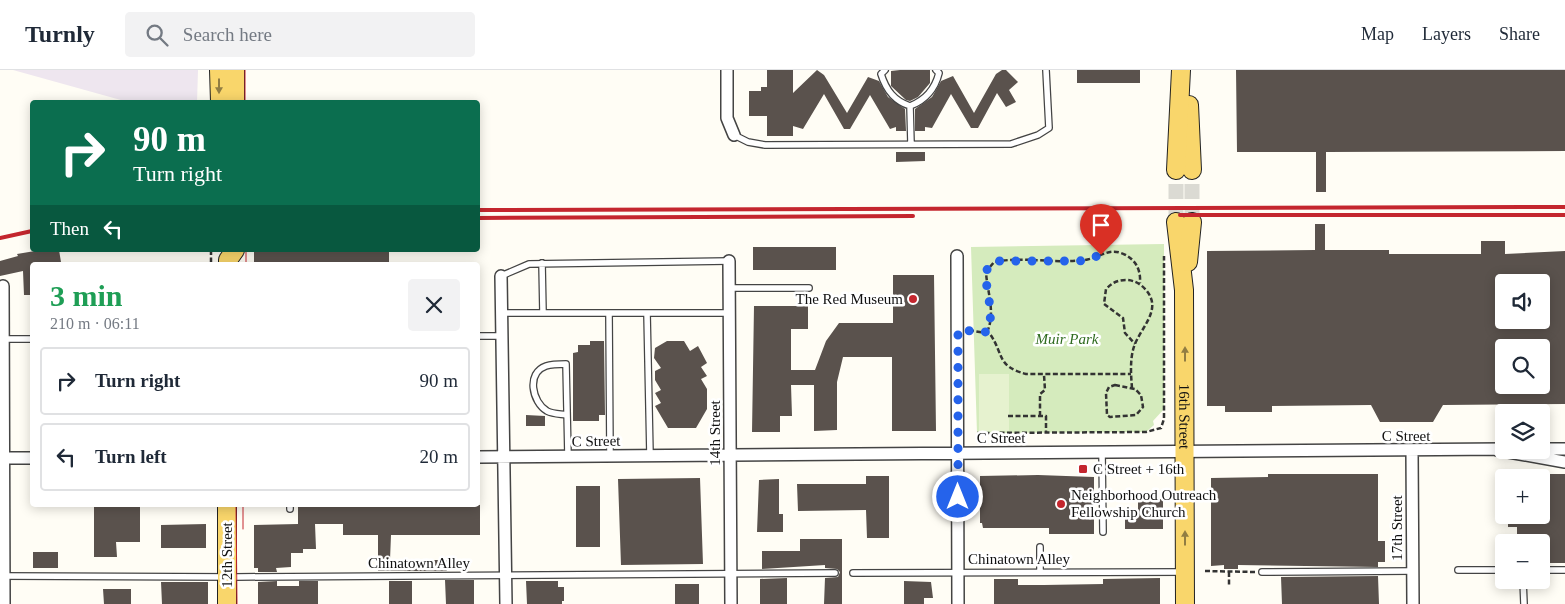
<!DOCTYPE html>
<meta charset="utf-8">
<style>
body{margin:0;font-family:Georgia,serif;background:#f2f2f3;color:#1f2937;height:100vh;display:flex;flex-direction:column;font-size:19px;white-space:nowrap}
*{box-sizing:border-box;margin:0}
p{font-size:16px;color:#747a83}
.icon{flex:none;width:28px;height:28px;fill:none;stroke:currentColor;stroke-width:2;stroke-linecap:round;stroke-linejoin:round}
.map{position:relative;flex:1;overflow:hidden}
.sheet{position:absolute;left:30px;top:192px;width:450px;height:245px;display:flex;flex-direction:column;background:#fff;border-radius:5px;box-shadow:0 2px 12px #0003}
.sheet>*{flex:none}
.hud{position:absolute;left:30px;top:30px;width:450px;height:152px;border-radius:5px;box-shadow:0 2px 12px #0003;background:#0b6e4f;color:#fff;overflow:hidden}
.tools{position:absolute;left:1495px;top:204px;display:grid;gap:10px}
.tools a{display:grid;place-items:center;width:55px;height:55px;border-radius:5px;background:#fff;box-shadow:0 2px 12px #0003;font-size:25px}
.pin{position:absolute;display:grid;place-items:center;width:42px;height:42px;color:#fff;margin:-51px -21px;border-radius:50% 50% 50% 0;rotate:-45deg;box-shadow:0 0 5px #0007}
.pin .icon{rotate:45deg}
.me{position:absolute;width:55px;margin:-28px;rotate:0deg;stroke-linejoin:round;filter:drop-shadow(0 0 4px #0008)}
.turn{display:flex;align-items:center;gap:18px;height:105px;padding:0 20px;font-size:22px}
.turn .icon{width:65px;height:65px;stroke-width:2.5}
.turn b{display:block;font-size:35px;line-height:42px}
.then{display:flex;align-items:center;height:48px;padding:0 20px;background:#0003;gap:10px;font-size:19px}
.round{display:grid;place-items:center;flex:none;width:52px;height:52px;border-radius:5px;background:#f2f2f3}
.headline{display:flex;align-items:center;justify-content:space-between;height:85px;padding:0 20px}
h1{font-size:30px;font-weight:600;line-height:38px;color:#1e9e55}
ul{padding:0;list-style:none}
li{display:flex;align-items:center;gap:15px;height:68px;margin:0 10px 8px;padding:0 10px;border:2px solid #e0e1e3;border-radius:5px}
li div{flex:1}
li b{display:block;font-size:19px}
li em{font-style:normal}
header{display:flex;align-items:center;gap:30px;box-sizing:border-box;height:70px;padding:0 25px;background:#fff;border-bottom:1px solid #e0e1e3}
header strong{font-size:24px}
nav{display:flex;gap:28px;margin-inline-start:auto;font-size:18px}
.search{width:350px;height:45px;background:#f2f2f3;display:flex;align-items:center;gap:12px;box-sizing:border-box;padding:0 18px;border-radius:5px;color:#747a83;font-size:19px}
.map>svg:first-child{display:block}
.industrial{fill:#eee6ef}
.green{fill:#d5ebbd}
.pitch{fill:#e6f2cf}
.building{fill:#5a524d;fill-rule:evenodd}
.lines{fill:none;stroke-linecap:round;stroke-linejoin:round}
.secondary-tunnel{stroke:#dbdad3;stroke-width:15;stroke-dasharray:15 8;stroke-linecap:butt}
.service-casing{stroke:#444;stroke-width:8}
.minor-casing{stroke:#444;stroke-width:14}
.primary-casing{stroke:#222;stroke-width:20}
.path{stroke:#333;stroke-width:2.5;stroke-dasharray:5 2.5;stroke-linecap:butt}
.service{stroke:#fff;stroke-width:5.5}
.minor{stroke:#fff;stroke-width:11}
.primary{stroke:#f9d66b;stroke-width:18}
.tram{stroke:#c4262e;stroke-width:1}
.rail{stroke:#c4262e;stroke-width:4}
.oneway{fill:#917d42}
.route{stroke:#2563eb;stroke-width:9;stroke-dasharray:0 16.2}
.poi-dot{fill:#c4262e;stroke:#fff;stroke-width:2}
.labels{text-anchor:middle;stroke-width:5;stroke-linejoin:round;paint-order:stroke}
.poi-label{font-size:15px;fill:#111;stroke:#fff;text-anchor:start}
.park-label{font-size:15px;font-style:italic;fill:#2f6b1f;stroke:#fff}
.street-label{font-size:15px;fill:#111;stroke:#fff}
</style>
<header>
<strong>Turnly</strong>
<div class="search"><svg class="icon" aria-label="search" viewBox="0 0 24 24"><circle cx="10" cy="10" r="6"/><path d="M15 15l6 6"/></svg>Search here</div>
<nav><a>Map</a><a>Layers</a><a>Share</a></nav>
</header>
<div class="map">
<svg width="1565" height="534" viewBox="0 0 1565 534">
<rect width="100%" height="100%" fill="#fffdf5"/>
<!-- industrial -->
<path class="industrial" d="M13,0H198L197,32H128Z"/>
<!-- green -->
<path class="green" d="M1164,174V339L1153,351L1154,355L1146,362L977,363L971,177Z"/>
<!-- pitch -->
<path class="pitch" d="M979,304H1009V361H979Z"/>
<!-- building -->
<path class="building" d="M767,0H793V23L817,0L824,5L847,43L868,7L879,11L888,27L905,39L906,61H896V57L890,59L870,25L850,59H844L824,24L803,59L793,56V66H767V46H749V21H761V17H767Z
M900,0H930V13L918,27L910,31L906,30L891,16V1Z
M1002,0H1006L1018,12L1009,20L1016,32L1006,37L997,23L978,58H971L951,24L932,58L925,57V61H915V39L932,27L941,11L953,6L974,43L996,4Z
M1077,0H1140V13H1077Z
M1236,0H1565V81L1326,82V122H1316V82H1237Z
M896,82H925V91L896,92Z
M1315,154H1325V180H1389V184H1481V171H1505V184L1565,181V334L1443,335L1433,352H1380L1371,335L1272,336V342H1225V336H1207V181L1315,180ZM1504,212H1541V250H1504ZM1504,278H1541V315H1504Z
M753,177H836V200H753Z
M41,180H59L61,192L32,195V225H24L23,201L0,206V191L18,186L17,184Z
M254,182H389V195H254Z
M893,205H934L936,361H892V287H843L837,312V360L814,361V315H791L792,346H780V362H752L754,236H808V259H791V300H815L826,271L839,253H893Z
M590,271H604L605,345H599V351H573V283L578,282V275H590Z
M667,271H684L690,281L698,276L707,293L701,297L707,306L701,309L707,319V339L696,358H668L655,336L661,333L655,323L661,320L655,310V301L661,298L654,288L655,278Z
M526,345L545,346V356H526Z
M1268,404H1378V471H1385V492H1378V497L1238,495V499H1224V495L1211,496V408L1268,407Z
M1541,404H1565V493H1541V472H1517V457H1508V445H1541Z
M1038,405L1094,407V464H1049V458H983L982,453H980V406Z
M866,406H889V468H867L866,440L798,441L797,414H866Z
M700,408L703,494L621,495L618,409Z
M779,409V444H783V462H757L759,410Z
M576,416H600V477H576Z
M1138,429H1163V459H1125V444L1138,443Z
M94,435H140V472H116L117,487H94Z
M298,435H480V465H391L390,490H447V501H378V465H343V454H315L316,479H303V483H291V497L276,498L277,502H258V498H254V455L298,454Z
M206,454V478H161V455Z
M800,469H842V534H824L825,508L838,507L840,502L837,499L825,498V495L762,499V481H800Z
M33,482H58V498H33Z
M1378,506L1379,534H1282L1281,507Z
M787,508V534H760V509Z
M1160,508V534H994V509H1018V515H1044L1103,514V509Z
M445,510H474V534H446Z
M277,511V516H299V511H318V534H258V512Z
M389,511H412V534H389Z
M526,511H558V517H564V531H562V534H527Z
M904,511L931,512L933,528H924V534H904Z
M161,512H208V534H162Z
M675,514H699V534H675Z
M103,519H131V534H104Z"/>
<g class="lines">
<!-- secondary-tunnel -->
<path class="secondary-tunnel" d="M1176,152V100
M1192,152V100"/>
<!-- service casing -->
<g class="service-casing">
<path id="service" d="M885,0L881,4C886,20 894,31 910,36C926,30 935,19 939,3L936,0
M910,36L911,74
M734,65L748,72L765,75L1011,74L1038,65L1049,58L1046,0
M542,193L543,243H730
M501,206L529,194L729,191
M729,218H809
M502,243H543
M609,243L610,385
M647,243L650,385
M478,266H502
M4,269H32
M566,345C560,344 553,344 547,341C532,332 526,303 546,296C552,294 560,294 566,294L568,386
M1102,382L1103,462
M290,435V439
M1040,477V502
M1458,500H1504
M1541,500H1565
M1262,502L1412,501
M853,503L1183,502
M4,506L236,507L835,503
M1523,510L1524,534"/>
</g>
<!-- minor casing -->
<g class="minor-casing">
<path id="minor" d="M727,0V48L734,65
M957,186L958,534
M729,191L731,534
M501,206L506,534
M3,216L4,534
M1541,379H1565
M1497,380L1565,392
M1412,381L1413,534
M478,387L1504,379
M4,388H32"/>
</g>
<!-- primary casing -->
<g class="primary-casing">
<g id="primary">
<path d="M219,0L220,32"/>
<path d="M235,0V32"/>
<path d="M1189,35L1192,100"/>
<path d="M1176,100L1181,0"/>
<path id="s1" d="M1176,152L1184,220L1185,534"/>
<path d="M1188,192L1192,152"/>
<path d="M228,195V190L235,180"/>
<path d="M227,534V435"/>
</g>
</g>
<!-- path -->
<path class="path" d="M211,180V195
M969,260L990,264C1004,284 996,296 1026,304H1131
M987,262C996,243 987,221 986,202L994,192C1023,186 1055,194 1084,190C1097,189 1108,178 1121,183C1135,188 1141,199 1140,213
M1115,315L1135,319L1141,325L1143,337L1136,345L1110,347L1107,345L1106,323L1109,317Z
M1132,318C1131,306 1130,292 1133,280C1138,259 1164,241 1146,220C1141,214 1134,210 1126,210C1117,210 1112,213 1106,219L1104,234L1123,248L1125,263L1135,274
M1008,346H1046V362
M1040,346V324L1045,320L1044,305
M977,363L1146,362L1161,358L1164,349V186
M1205,501L1255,502
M1229,502V515"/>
<!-- service -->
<use href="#service" class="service"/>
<!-- minor -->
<use href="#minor" class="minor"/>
<!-- primary -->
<use href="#primary" class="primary"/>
<!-- tram -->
<path class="tram" d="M245,0V32
M246,180V195
M236,435L237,534
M243,459V435"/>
<!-- rail -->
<path class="rail" d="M478,140L1565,137
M1180,145H1565
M478,148L913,146
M0,168L32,161"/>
</g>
<!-- one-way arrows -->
<defs><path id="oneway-solid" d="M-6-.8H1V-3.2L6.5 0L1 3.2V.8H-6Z" transform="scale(1.25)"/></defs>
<g class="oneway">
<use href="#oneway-solid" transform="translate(219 16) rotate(90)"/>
<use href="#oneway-solid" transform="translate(1185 284) rotate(-90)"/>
<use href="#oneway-solid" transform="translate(1185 468) rotate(-90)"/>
</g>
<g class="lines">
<!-- route -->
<path class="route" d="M958,427V260L987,262C997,241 981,213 988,197L997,191H1080L1101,185"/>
</g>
<!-- markers -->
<g class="poi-dot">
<circle cx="913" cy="229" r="5"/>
<rect x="1078" y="394" width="10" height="10" rx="2.5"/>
<circle cx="1061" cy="434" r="5"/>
</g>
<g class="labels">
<!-- poi labels -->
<g class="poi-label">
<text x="903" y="234" text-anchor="end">The Red Museum</text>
<text x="1093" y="404">C Street + 16th</text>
<text x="1071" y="430">Neighborhood Outreach<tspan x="1071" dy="17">Fellowship Church</tspan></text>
</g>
<!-- park labels -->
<g class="park-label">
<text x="1067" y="274">Muir Park</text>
</g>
<!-- street labels -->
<g class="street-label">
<text dy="5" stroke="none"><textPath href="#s1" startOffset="195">16th Street</textPath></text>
<text transform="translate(715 363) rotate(-90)" y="5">14th Street</text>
<text x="1406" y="371">C Street</text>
<text x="1001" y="373">C Street</text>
<text transform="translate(596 371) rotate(-1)" y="5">C Street</text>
<text transform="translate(1397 458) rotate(-90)" y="5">17th Street</text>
<text transform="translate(227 485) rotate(-90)" y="5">12th Street</text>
<text x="1019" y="494">Chinatown Alley</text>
<text x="419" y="498">Chinatown Alley</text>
</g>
</g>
</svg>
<div class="tools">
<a><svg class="icon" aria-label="sound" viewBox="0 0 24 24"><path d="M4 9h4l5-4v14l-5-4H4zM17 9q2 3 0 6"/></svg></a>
<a><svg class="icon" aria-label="search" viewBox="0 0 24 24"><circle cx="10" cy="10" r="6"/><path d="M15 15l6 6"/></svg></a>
<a><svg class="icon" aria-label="layers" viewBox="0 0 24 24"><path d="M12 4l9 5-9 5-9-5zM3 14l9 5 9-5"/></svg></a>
<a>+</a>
<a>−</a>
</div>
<div class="pin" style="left:1101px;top:185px;background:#d93025"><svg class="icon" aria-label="arrive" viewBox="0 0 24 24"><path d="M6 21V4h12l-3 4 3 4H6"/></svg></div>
<svg class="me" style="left:958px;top:427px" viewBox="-20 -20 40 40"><circle r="17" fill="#2563eb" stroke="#fff" stroke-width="3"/><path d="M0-11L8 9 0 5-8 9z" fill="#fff"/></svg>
<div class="hud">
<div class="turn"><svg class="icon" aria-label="right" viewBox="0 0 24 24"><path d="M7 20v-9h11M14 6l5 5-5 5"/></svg><div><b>90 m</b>Turn right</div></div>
<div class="then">Then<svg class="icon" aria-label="left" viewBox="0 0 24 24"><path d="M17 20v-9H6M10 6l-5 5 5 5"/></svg></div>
</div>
<section class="sheet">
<div class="headline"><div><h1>3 min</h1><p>210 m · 06:11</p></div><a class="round"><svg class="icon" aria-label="close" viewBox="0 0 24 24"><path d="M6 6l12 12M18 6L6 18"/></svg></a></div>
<ul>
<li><svg class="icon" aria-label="right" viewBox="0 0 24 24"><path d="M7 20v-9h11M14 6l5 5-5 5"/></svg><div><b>Turn right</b></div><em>90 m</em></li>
<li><svg class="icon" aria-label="left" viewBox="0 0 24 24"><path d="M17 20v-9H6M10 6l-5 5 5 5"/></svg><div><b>Turn left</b></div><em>20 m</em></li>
</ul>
</section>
</div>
